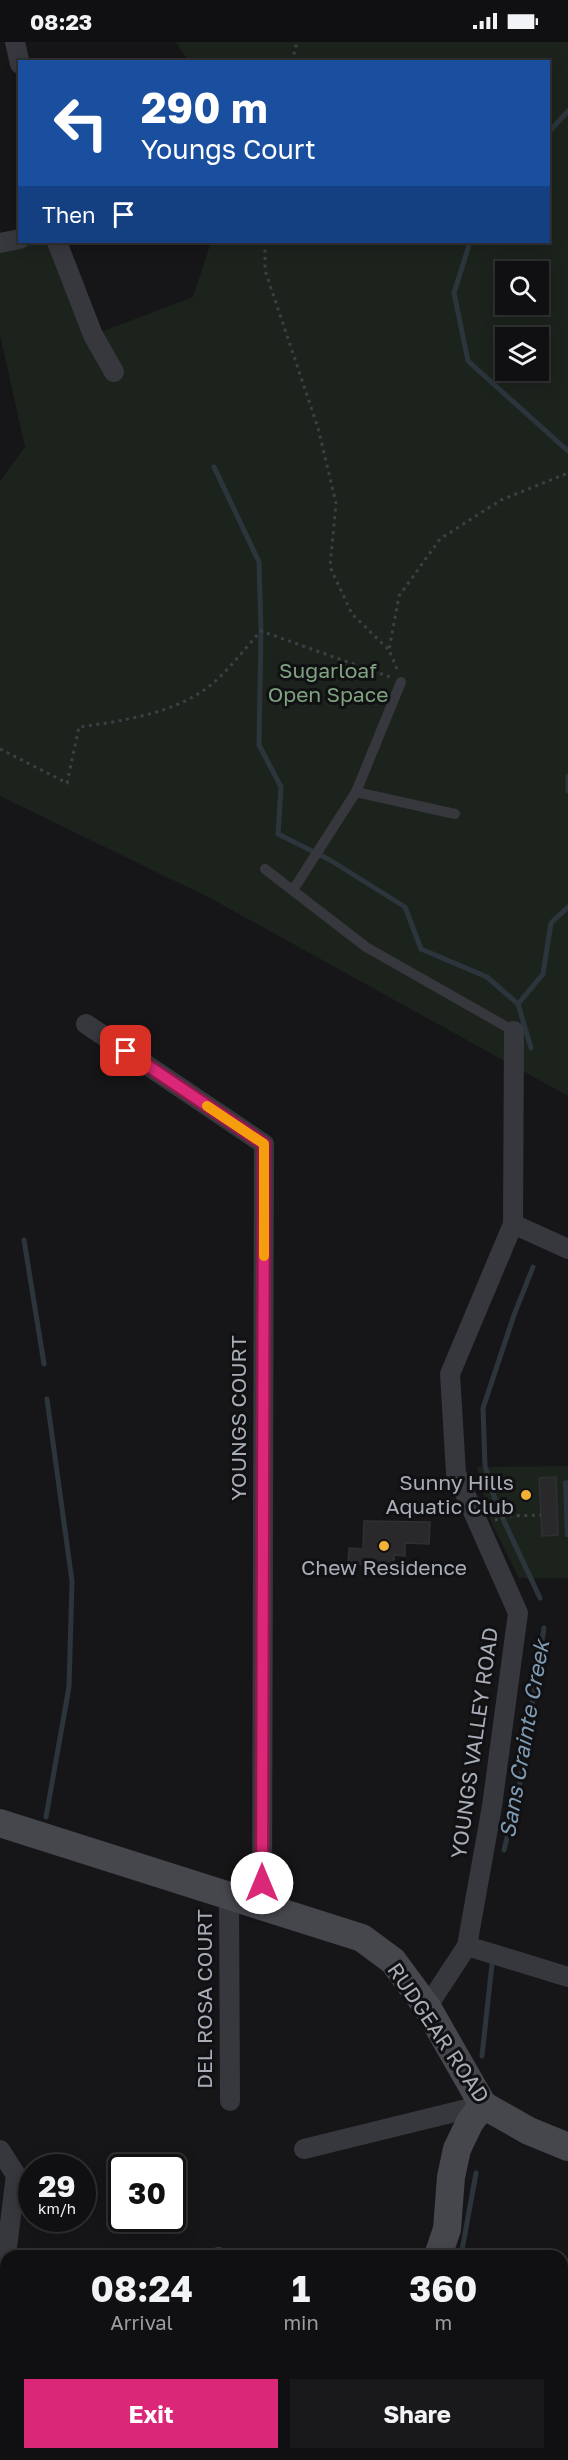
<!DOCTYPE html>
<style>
body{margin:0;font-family:"Golos Text",sans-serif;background:#19191b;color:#f1f3f6;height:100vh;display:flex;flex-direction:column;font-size:22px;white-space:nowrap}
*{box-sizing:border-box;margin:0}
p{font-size:20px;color:#9c9d9f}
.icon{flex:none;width:33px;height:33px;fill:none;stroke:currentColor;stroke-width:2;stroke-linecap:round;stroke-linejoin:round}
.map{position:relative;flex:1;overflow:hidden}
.details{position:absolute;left:0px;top:2208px;width:568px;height:210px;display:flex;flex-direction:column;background:#101012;border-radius:18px 18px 0 0;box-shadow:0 3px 15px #0003,0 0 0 2px #303032}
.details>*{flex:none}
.banner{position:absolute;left:18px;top:18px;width:532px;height:183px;border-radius:0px;box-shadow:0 3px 15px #0003,0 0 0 2px #303032;background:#1a4fa0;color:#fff;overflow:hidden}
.buttons{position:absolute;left:495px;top:219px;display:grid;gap:12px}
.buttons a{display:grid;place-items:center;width:54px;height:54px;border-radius:0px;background:#101012;box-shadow:0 3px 15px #0003,0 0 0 2px #303032;font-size:30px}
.speed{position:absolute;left:18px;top:2112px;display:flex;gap:12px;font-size:30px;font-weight:700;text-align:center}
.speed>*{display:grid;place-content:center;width:78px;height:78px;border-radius:50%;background:#101012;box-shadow:0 3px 15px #0003,0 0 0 2px #303032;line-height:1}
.speed small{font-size:15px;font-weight:400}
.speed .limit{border:3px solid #111;border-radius:9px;background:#fff;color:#111}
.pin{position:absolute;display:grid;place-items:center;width:51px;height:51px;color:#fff;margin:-26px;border-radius:12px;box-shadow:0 3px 9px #0006}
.me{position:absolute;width:66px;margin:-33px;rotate:0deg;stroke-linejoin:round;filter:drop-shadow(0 0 4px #0008)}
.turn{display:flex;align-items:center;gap:21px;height:126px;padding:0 24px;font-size:27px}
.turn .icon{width:78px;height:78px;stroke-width:2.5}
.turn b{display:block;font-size:42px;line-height:51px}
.then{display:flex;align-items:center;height:57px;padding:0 24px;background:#0003;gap:12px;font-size:22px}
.eta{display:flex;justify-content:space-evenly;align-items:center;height:102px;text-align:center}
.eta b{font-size:36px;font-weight:700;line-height:42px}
.primary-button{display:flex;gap:12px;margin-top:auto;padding:12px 24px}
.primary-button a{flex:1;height:69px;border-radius:0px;background:#db2777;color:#fff;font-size:24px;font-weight:700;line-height:69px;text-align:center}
.primary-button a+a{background:#19191b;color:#f1f3f6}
.status{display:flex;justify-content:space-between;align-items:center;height:42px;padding:0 30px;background:#101012;direction:ltr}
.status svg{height:16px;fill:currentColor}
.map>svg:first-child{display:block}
.green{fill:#1c231d;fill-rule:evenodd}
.water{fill:#2c353c}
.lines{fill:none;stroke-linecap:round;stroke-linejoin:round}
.stream{stroke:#2c353c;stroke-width:5}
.building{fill:#29292c;stroke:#303034;stroke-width:1.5}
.path{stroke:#3d3f44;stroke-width:3;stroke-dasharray:3 4.5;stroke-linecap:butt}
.lane{stroke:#37383d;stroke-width:10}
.street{stroke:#37383d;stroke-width:20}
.secondary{stroke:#45474d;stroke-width:28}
.route-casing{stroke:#8e194d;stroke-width:15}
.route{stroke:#db2777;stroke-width:10}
.slow{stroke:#f59e0b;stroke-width:10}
.poi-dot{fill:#f2b134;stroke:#111113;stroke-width:2}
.labels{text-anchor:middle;stroke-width:6;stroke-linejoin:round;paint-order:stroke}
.park-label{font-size:21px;fill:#7fa381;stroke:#111113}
.street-label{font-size:21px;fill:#a8adb8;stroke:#111113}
.poi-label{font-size:21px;fill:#a8adb8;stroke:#111113;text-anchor:end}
.water-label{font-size:22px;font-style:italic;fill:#7f9bb3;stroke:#111113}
</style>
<div class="status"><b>08:23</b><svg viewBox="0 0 49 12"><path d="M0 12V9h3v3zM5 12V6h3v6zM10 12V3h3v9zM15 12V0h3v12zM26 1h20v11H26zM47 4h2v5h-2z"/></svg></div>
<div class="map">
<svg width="568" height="2418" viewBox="0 0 568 2418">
<rect width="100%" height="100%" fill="#161618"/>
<!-- green -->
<path class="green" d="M176,0H568V1054L212,857L0,754V439L25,405L0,293V201L57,200L93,293L193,255L211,200H549V20L188,19ZM506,230H538V262H506ZM506,296H538V328H506Z
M568,1424V1536H519L491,1480L477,1425Z"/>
<!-- water -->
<path class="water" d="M568,1438V1495H565L563,1439Z"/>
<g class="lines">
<!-- stream -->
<path class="stream" d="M549,90L568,69
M470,200L454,251L468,319L568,409
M214,425L259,520L261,589L259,703L281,745L278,792L330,818L405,865L421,907L487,935L518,962
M568,734V749
M531,1006L518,962L543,932L551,881L568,865
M24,1198L44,1322
M533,1225L514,1273L483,1366L485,1424L497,1464L540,1556
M46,1775L69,1645L72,1539L47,1357
M504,1808L519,1746L544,1586
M482,2014L492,1922
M461,2214L476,2131
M562,2294L568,2297
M186,2418L199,2412"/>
</g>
<!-- building -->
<path class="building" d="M556,1435L558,1493L542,1494L539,1436Z
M364,1479L430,1480L429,1502L405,1501V1514L394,1513V1523L348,1522L349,1506L363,1507Z"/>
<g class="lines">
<!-- path -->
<path class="path" d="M292,20L297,0
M265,200V228L318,386L336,461L330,525L352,572L389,608
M397,627L389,608L399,554L440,497L501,458L568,431
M0,707L67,741L79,685C122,679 171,672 207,646C227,631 244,607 261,589L390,635
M495,1478L507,1474L541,1473"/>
<!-- lane -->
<path class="lane" d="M356,750L401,640
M265,827L366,905L514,989
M293,848L356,750L455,772
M201,2214L219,2210L227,2214"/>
<!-- street -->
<path class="street" d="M15,0L20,22
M57,200L93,293L114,330
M0,201L20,197
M86,982L264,1102L262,1864
M513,1182L568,1207
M229,1854L230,2059
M467,1904L568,1935
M427,1965L467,1904L492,1764L518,1571L456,1431L450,1332L513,1182L514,989
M304,2107L483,2063
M0,2108L16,2133L0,2262
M365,2412L370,2418"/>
<!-- secondary -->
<path class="secondary" d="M0,1781L362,1896L393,1919L427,1965L483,2063L529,2089L568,2105
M438,2214L447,2187L451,2135L457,2107L470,2080L483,2063
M0,2416L22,2412"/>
</g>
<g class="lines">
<!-- route casing -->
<g class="route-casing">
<path id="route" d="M126,1009L264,1102L262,1841"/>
</g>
<!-- route -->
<use href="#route" class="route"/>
<!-- slow -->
<path class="slow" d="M207,1064L264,1102V1214"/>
</g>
<!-- markers -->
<g class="poi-dot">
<circle cx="526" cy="1453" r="6"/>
<circle cx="384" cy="1504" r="6"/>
</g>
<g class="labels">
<!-- park labels -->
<g class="park-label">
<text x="328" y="636">Sugarloaf<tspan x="328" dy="24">Open Space</tspan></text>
</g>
<!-- street labels -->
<g class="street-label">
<text transform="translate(239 1376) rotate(-90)" y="7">YOUNGS COURT</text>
<text transform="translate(475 1701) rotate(-82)" y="7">YOUNGS VALLEY ROAD</text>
<text transform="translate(205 1957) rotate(-90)" y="7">DEL ROSA COURT</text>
<text transform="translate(438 1991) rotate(56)" y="7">RUDGEAR ROAD</text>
</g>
<!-- poi labels -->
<g class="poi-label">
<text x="514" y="1448">Sunny Hills<tspan x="514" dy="24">Aquatic Club</tspan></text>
<text x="384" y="1533" text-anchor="middle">Chew Residence</text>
</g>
<!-- water labels -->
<g class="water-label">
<text transform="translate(524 1697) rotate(-80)" y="8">Sans Crainte Creek</text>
</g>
</g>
</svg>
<div class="buttons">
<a><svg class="icon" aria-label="search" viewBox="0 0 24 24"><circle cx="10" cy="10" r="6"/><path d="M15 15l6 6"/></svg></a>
<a><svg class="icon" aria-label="layers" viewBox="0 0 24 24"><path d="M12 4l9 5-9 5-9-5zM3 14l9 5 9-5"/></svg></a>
</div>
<div class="speed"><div>29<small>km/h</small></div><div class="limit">30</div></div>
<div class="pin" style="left:126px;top:1009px;background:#d93025"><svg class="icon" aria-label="arrive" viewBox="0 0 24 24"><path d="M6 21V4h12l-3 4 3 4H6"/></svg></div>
<svg class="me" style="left:262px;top:1841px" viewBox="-20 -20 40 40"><circle r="19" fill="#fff"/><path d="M0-13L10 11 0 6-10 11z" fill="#db2777"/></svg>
<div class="banner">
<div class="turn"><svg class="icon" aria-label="left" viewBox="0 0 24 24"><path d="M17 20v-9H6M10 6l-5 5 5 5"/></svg><div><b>290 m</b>Youngs Court</div></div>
<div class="then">Then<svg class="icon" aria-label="arrive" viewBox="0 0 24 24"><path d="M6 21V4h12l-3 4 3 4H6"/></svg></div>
</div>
<section class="details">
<div class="eta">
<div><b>08:24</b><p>Arrival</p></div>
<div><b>1</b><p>min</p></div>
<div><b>360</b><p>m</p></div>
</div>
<div class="primary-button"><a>Exit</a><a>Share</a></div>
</section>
</div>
